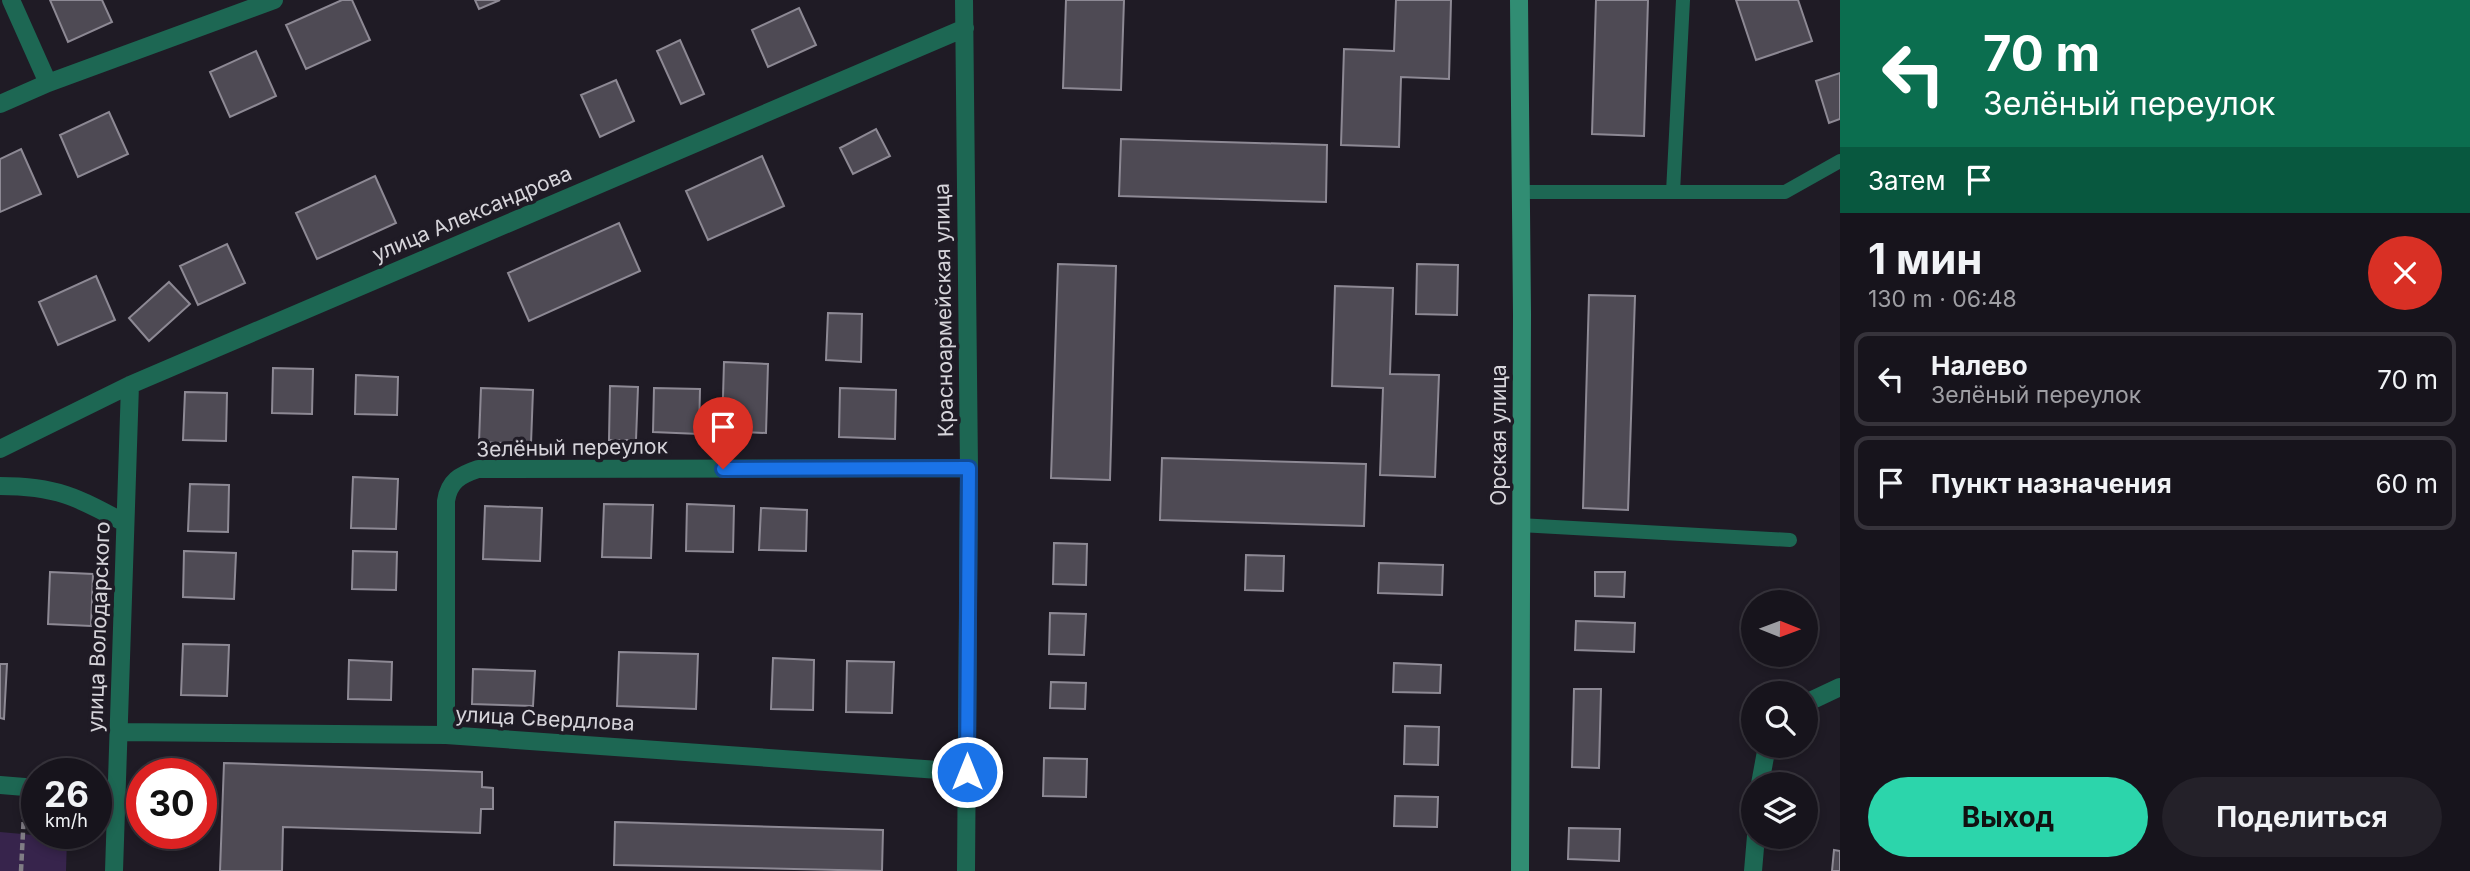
<!DOCTYPE html>
<html lang="ru">
<meta charset="utf-8">
<style>
body{margin:0;font-family:Inter,sans-serif;background:#242129;color:#f1f3f6;height:100vh;display:flex;flex-direction:column;font-size:26px;white-space:nowrap}
*{box-sizing:border-box;margin:0}
p{font-size:23px;color:#9e9ea3}
.icon{flex:none;width:38px;height:38px;fill:none;stroke:currentColor;stroke-width:2;stroke-linecap:round;stroke-linejoin:round}
.map{position:relative;flex:1;overflow:hidden}
.sheet{display:flex;flex-direction:column;background:#17141c;width:630px}
.sheet>*{flex:none}
.banner{background:#0b6e4f;color:#fff;overflow:hidden}
.needle{width:46px;rotate:91deg}
.controls{position:absolute;left:1741px;top:590px;display:grid;gap:14px}
.controls a{display:grid;place-items:center;width:77px;height:77px;border-radius:50%;background:#17141c;box-shadow:0 4px 10px #0003,0 0 0 2px #36333b;font-size:35px}
.speed{position:absolute;left:21px;top:758px;display:flex;gap:14px;font-size:35px;font-weight:700;text-align:center}
.speed>*{display:grid;place-content:center;width:91px;height:91px;border-radius:50%;background:#17141c;box-shadow:0 4px 10px #0003,0 0 0 2px #36333b;line-height:1}
.speed small{font-size:18px;font-weight:400}
.speed .limit{border:10px solid #d22;background:#fff;color:#111}
.pin{position:absolute;display:grid;place-items:center;width:60px;height:60px;color:#fff;margin:-72px -30px;border-radius:50% 50% 50% 0;rotate:-45deg;box-shadow:0 0 7px #0007}
.pin .icon{rotate:45deg}
.me{position:absolute;width:77px;margin:-38px;rotate:0deg;stroke-linejoin:round;filter:drop-shadow(0 0 5px #0008)}
.turn{display:flex;align-items:center;gap:24px;height:147px;padding:0 28px;font-size:32px}
.turn .icon{width:91px;height:91px;stroke-width:2.5}
.turn b{display:block;font-size:49px;line-height:60px}
.then{display:flex;align-items:center;height:66px;padding:0 28px;background:#0003;gap:14px;font-size:26px}
.round{display:grid;place-items:center;flex:none;width:74px;height:74px;border-radius:37px;background:#242129}
.head{display:flex;align-items:center;justify-content:space-between;height:119px;padding:0 28px}
h1{font-size:42px;font-weight:700;line-height:52px}
.primary-button{display:flex;gap:14px;margin-top:auto;padding:14px 28px}
.primary-button a{flex:1;height:80px;border-radius:42px;background:#2cd5ab;color:#111;font-size:28px;font-weight:700;line-height:80px;text-align:center}
.primary-button a+a{background:#242129;color:#f1f3f6}
ul{padding:0;list-style:none}
li{display:flex;align-items:center;gap:21px;height:94px;margin:0 14px 10px;padding:0 14px;border:4px solid #36333b;border-radius:14px}
li div{flex:1}
li b{display:block;font-size:26px}
li em{font-style:normal}
main{display:flex;flex:1;min-height:0}
.map>svg:first-child{display:block}
.green{fill:#37244c}
.building{fill:#4e4a54;stroke:#8d8994;stroke-width:2}
.lines{fill:none;stroke-linecap:round;stroke-linejoin:round}
.path{stroke:#807d85;stroke-width:4.5;stroke-dasharray:7 3.5;stroke-linecap:butt}
.lane{stroke:#1d6753;stroke-width:14}
.street{stroke:#1d6753;stroke-width:18}
.secondary{stroke:#318d73;stroke-width:18}
.route-casing{stroke:#114b97;stroke-width:18}
.route{stroke:#1a73e8;stroke-width:12}
.labels{text-anchor:middle;stroke-width:7;stroke-linejoin:round;paint-order:stroke}
.street-label{font-size:21px;fill:#d6d4da;stroke:#1f1b25}
</style>
<main>
<div class="map">
<svg width="1840" height="871" viewBox="0 0 1840 871">
<rect width="100%" height="100%" fill="#1f1b25"/>
<!-- green -->
<path class="green" d="M0,832L67,838L66,871H0Z"/>
<!-- building -->
<path class="building" d="M50,0H102L112,22L68,42Z
M342,0H352L370,40L306,69L286,25Z
M475,0H500L479,9Z
M1066,0H1124L1121,90L1063,88Z
M1396,0H1451L1449,79L1401,77L1399,147L1341,145L1344,49L1394,51Z
M1596,0H1648L1644,136L1592,134Z
M1736,0H1798L1812,41L1756,60Z
M799,8L816,45L768,67L752,30Z
M680,40L704,94L681,104L657,51Z
M256,51L276,96L230,117L210,72Z
M1840,73V119L1829,123L1816,81Z
M616,80L634,121L600,137L581,95Z
M109,112L128,154L78,177L60,135Z
M876,129L890,156L853,174L840,148Z
M1121,139L1327,145L1326,202L1119,196Z
M21,149L41,194L0,212V159Z
M762,156L784,206L708,240L686,191Z
M375,176L396,223L317,259L296,213Z
M619,223L640,271L529,321L508,273Z
M227,244L245,283L198,305L180,266Z
M1058,264L1116,266L1110,480L1051,478Z
M1417,264L1458,265L1457,315L1416,314Z
M96,276L115,320L58,345L39,302Z
M169,282L190,304L149,341L129,318Z
M1335,286L1393,288L1390,374L1439,375L1435,477L1380,475L1383,388L1332,386Z
M1589,295L1635,296L1628,510L1583,508Z
M828,313L862,314L861,362L826,360Z
M724,362L768,364L766,433L722,431Z
M273,368L313,369L312,414L272,413Z
M356,375L398,377L397,415L355,414Z
M610,386L638,387L636,440H609Z
M481,388L533,390L531,444L479,442Z
M654,388L700,389L699,434L653,432Z
M840,388L896,390L895,439L839,437Z
M185,392L227,393L226,441L183,440Z
M1162,458L1366,464L1364,526L1160,520Z
M353,477L398,479L396,529L351,528Z
M190,484L229,485L228,532L188,531Z
M604,504L653,505L651,558L602,557Z
M687,504L734,506L733,552L686,551Z
M485,506L542,508L540,561L483,559Z
M761,508L807,510L806,551L759,550Z
M1054,543L1087,544L1086,585L1053,584Z
M184,551L236,553L234,599L183,597Z
M353,551L397,552L396,590L352,589Z
M1246,555L1284,556L1283,591L1245,590Z
M1379,563L1443,565L1442,595L1378,593Z
M50,572L93,574L91,626L48,624Z
M1595,572H1625L1624,597L1595,596Z
M1050,613L1086,614L1084,655L1049,654Z
M1576,621L1635,623L1634,652L1575,650Z
M183,644L229,645L227,696L181,695Z
M619,652L698,654L696,709L617,706Z
M773,658L814,660L813,710L771,709Z
M349,660L392,662L391,700L348,699Z
M847,661L894,662L892,713L846,712Z
M1394,663L1441,665L1440,693L1393,692Z
M0,664H7L4,719L0,718Z
M473,669L535,671L533,706L472,704Z
M1051,682L1086,683L1085,709L1050,708Z
M1574,689H1601L1599,768L1572,767Z
M1405,726L1439,727L1438,765L1404,764Z
M1044,758L1087,759L1086,797L1043,796Z
M224,763L482,772V787L493,788V809H481L480,833L283,827L282,871H220Z
M1395,796L1438,797L1437,827L1394,826Z
M615,822L883,830L882,871L614,865Z
M1569,828L1620,829L1619,861L1568,859Z
M1834,850L1840,851V871H1832Z"/>
<g class="lines">
<!-- path -->
<path class="path" d="M21,871L24,813"/>
<!-- lane -->
<path class="lane" d="M1521,192H1785L1840,161
M1673,192L1683,0
M1521,525L1790,540"/>
<!-- street -->
<path class="street" d="M11,0L48,83
M964,0L969,468L966,871
M0,104L48,83L274,0
M0,449L130,385L965,28
M0,486C56,486 77,497 125,523
M1806,703L1840,687
M119,732L446,735L967,772
M446,735V501C449,481 460,475 478,469L969,468
M1760,784L1767,746
M0,785L37,788
M96,792L117,793
M114,871L130,385
M1753,871L1756,836"/>
<!-- secondary -->
<path class="secondary" d="M1519,0L1522,314L1520,871"/>
</g>
<g class="lines">
<!-- route casing -->
<g class="route-casing">
<path id="route" d="M723,469L969,468L967,772"/>
</g>
<!-- route -->
<use href="#route" class="route"/>
</g>
<g class="labels">
<!-- street labels -->
<g class="street-label">
<text transform="translate(472 214) rotate(-23)" y="7">улица Александрова</text>
<text transform="translate(944 310) rotate(-91)" y="7">Красноармейская улица</text>
<text transform="translate(1499 435) rotate(-90)" y="7">Орская улица</text>
<text transform="translate(572 448) rotate(-1)" y="7">Зелёный переулок</text>
<text transform="translate(99 627) rotate(-88)" y="7">улица Володарского</text>
<text transform="translate(545 719) rotate(3)" y="7">улица Свердлова</text>
</g>
</g>
</svg>
<div class="controls">
<a><svg class="needle" viewBox="-14 -14 28 28"><path d="M0-13l5 13h-10z" fill="#e53935"/><path d="M0 13l5-13h-10z" fill="#9e9ea3"/></svg></a>
<a><svg class="icon" aria-label="search" viewBox="0 0 24 24"><circle cx="10" cy="10" r="6"/><path d="M15 15l6 6"/></svg></a>
<a><svg class="icon" aria-label="layers" viewBox="0 0 24 24"><path d="M12 4l9 5-9 5-9-5zM3 14l9 5 9-5"/></svg></a>
</div>
<div class="speed"><div>26<small>km/h</small></div><div class="limit">30</div></div>
<div class="pin" style="left:723px;top:469px;background:#d93025"><svg class="icon" aria-label="arrive" viewBox="0 0 24 24"><path d="M6 21V4h12l-3 4 3 4H6"/></svg></div>
<svg class="me" style="left:967px;top:772px" viewBox="-20 -20 40 40"><circle r="17" fill="#1a73e8" stroke="#fff" stroke-width="3"/><path d="M0-11L8 9 0 5-8 9z" fill="#fff"/></svg>
</div>
<section class="sheet">
<div class="banner">
<div class="turn"><svg class="icon" aria-label="left" viewBox="0 0 24 24"><path d="M17 20v-9H6M10 6l-5 5 5 5"/></svg><div><b>70 m</b>Зелёный переулок</div></div>
<div class="then">Затем<svg class="icon" aria-label="arrive" viewBox="0 0 24 24"><path d="M6 21V4h12l-3 4 3 4H6"/></svg></div>
</div>
<div class="head"><div><h1>1 мин</h1><p>130 m · 06:48</p></div><a class="round" style="background:#d93025;color:#fff"><svg class="icon" aria-label="close" viewBox="0 0 24 24"><path d="M6 6l12 12M18 6L6 18"/></svg></a></div>
<ul>
<li><svg class="icon" aria-label="left" viewBox="0 0 24 24"><path d="M17 20v-9H6M10 6l-5 5 5 5"/></svg><div><b>Налево</b><p>Зелёный переулок</p></div><em>70 m</em></li>
<li><svg class="icon" aria-label="arrive" viewBox="0 0 24 24"><path d="M6 21V4h12l-3 4 3 4H6"/></svg><div><b>Пункт назначения</b></div><em>60 m</em></li>
</ul>
<div class="primary-button"><a>Выход</a><a>Поделиться</a></div>
</section>
</main>
